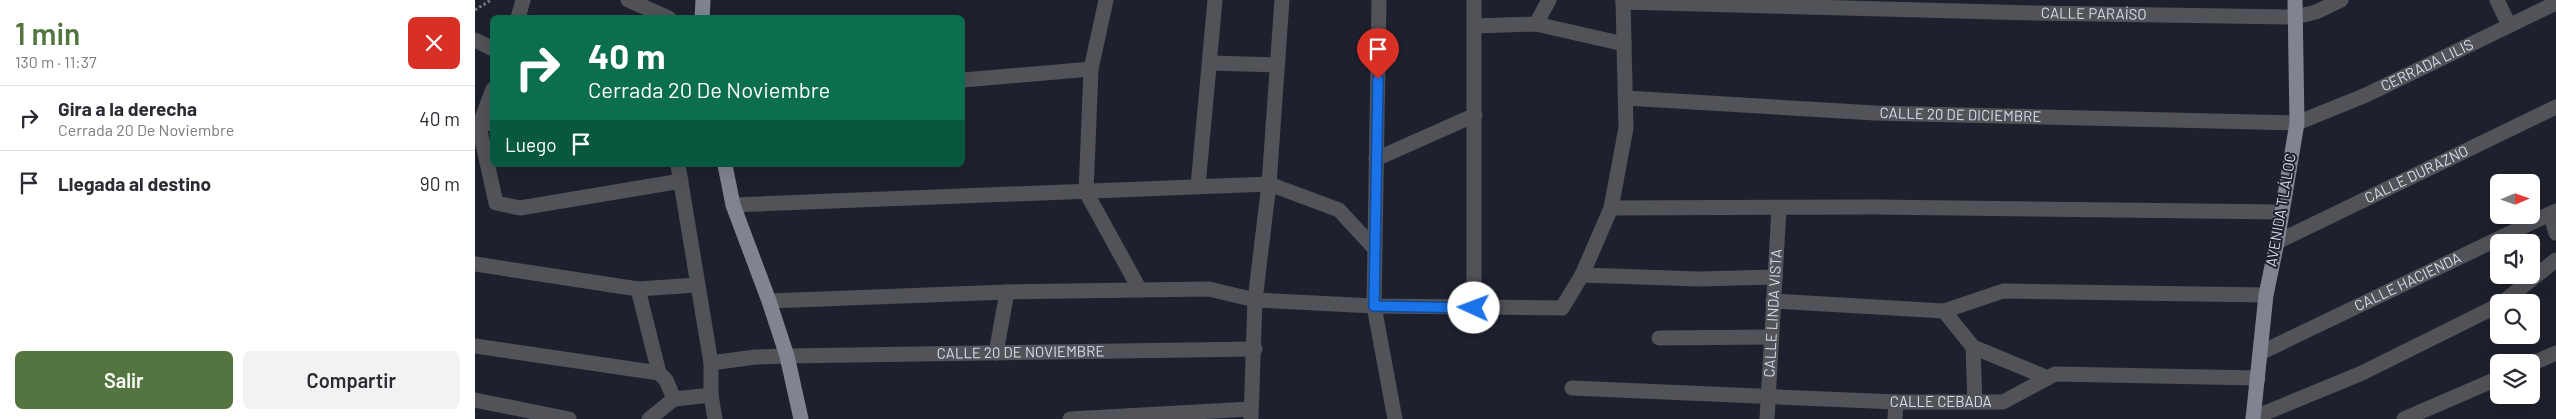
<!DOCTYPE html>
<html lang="es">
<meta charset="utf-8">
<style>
body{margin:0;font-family:Barlow,sans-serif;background:#f2f2f3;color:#2b2b33;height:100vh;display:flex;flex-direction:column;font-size:19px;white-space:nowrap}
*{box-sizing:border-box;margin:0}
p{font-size:16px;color:#7c7c81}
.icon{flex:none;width:28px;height:28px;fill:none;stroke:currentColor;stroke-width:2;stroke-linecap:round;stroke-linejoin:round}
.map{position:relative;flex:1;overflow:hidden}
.panel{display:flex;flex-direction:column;background:#fff;width:475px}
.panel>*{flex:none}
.guide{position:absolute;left:15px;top:15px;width:475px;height:152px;border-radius:8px;box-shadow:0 5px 20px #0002;background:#0b6e4f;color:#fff;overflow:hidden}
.needle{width:32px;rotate:88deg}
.controls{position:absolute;left:2015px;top:174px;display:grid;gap:10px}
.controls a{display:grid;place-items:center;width:50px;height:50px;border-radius:8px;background:#fff;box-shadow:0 5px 20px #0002;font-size:25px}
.pin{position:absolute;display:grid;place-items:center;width:42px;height:42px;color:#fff;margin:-51px -21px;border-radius:50% 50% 50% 0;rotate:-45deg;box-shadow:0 0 5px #0007}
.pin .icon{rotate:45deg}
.me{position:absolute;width:55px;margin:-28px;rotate:272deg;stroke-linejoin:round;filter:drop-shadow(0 0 4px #0008)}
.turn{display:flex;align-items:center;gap:18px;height:105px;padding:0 15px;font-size:22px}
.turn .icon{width:65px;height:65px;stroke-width:2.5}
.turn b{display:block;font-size:35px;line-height:42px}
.then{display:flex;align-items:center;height:48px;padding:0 15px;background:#0003;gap:10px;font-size:19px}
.round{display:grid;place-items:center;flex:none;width:52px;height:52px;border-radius:8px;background:#f2f2f3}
.head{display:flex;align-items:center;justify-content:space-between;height:85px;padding:0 15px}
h1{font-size:30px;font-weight:600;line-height:38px;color:#53753f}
.primary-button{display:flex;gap:10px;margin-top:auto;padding:10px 15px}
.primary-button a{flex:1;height:58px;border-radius:8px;background:#53753f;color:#fff;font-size:20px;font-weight:600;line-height:58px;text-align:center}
.primary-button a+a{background:#f2f2f3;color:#2b2b33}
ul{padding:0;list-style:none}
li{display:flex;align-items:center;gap:15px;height:65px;padding:0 15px;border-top:1px solid #e1e1e2}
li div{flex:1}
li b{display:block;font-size:19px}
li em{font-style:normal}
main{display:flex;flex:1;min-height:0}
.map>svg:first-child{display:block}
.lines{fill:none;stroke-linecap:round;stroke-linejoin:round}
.path{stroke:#737580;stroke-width:3;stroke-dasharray:2.5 2.5;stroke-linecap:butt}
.minor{stroke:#515359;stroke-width:15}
.major{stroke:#808491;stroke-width:15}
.route-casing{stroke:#114b97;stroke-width:12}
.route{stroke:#1a73e8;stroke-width:9}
.labels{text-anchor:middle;stroke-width:4;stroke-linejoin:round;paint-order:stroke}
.street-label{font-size:15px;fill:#dadce5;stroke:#1e212d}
</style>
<main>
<section class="panel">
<div class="head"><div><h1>1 min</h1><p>130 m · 11:37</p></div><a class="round" style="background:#d93025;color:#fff"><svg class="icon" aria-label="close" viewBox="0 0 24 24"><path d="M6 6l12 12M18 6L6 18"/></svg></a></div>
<ul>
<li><svg class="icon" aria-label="right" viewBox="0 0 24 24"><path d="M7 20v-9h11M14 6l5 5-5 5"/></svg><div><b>Gira a la derecha</b><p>Cerrada 20 De Noviembre</p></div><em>40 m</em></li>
<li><svg class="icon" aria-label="arrive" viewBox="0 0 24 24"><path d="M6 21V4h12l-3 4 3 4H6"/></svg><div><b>Llegada al destino</b></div><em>90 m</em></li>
</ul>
<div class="primary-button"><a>Salir</a><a>Compartir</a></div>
</section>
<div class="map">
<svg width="2081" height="419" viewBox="0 0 2081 419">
<rect width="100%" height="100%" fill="#1e212d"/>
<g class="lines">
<!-- path -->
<path class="path" d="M0,10L16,0"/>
<!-- minor -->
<g class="minor">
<path d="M153,0L194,18"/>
<path d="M631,0L616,69L611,192L665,290"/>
<path d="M904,0L899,306L920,419"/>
<path d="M2022,0L2034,25"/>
<path id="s1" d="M1148,2L1559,13L1820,17L1841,12L1866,0"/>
<path d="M43,18L48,0"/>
<path d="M1061,24L1074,0"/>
<path d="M1000,26L1061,24L1149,44"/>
<path d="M0,40L18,49"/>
<path d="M735,63L802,65"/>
<path d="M488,80L616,69"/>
<path id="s2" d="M1151,98L1400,113L1822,123L1891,95L2081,3"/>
<path d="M18,122L4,126L21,203L45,208L206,181"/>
<path d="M0,130L4,126L18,89"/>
<path d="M901,159L1000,115"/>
<path d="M203,165L236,363V395L240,419"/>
<path d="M723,186L740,0"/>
<path d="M258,205L794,184L864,210L900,249"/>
<path d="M1136,208L1400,207L1806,212"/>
<path d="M2075,214L2081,233"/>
<path id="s3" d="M1802,242L2081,107"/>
<path d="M0,264L163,289L222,285"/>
<path d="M1107,275L1224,279L1300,277"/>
<path d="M163,289L184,373"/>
<path d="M294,301L532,292L734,289L780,300L899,306L1087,308L1107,275L1136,208L1151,128L1148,0"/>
<path d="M1298,301L1469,311L1528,291L1791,295"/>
<path d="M2028,302L2081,260"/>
<path d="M999,308V0"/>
<path d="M1469,311L1498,347L1573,378"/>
<path d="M1184,338L1295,337"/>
<path d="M0,346L184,373L191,380L199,399L236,395"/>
<path d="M1498,347L1500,402"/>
<path d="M521,353L532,292"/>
<path id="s4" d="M1785,353L2081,211"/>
<path id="s5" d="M236,363L280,357L312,356L780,349"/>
<path d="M2056,364L2081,353"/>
<path id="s6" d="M1097,388L1421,402H1528L1580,374L1783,378"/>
<path d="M0,400L94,419"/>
<path d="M1778,418L1887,373L2024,305"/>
<path d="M174,419L199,399"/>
<path d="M595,419L776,409"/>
<path d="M776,419L780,300L794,184L807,0"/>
<path id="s7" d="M1292,419L1304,208"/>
<path d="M1420,419L1421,402"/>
<path d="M1929,419L2024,378"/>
</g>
<!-- major -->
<path class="major" d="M227,18L228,0
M250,165L258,205L294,301L312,356L326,419
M1778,419L1791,295L1802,242L1822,123L1820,0"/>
</g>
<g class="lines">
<!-- route casing -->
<g class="route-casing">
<path id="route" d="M903,79L899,306L999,308"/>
</g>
<!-- route -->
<use href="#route" class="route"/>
</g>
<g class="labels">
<!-- street labels -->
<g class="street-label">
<text dy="5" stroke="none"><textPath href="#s1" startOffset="471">CALLE PARAÍSO</textPath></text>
<text dy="5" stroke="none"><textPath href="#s2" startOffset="814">CERRADA LILIS</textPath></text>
<text dy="5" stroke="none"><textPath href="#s2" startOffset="335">CALLE 20 DE DICIEMBRE</textPath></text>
<text dy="5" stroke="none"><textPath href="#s3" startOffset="155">CALLE DURAZNO</textPath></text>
<text transform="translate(1806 210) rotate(-80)" y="5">AVENIDA TLÁLOC</text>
<text dy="5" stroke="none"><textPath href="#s4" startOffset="164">CALLE HACIENDA</textPath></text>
<text dy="5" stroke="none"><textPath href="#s7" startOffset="106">CALLE LINDA VISTA</textPath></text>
<text dy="5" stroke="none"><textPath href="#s5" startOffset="310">CALLE 20 DE NOVIEMBRE</textPath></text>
<text dy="5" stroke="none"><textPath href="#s6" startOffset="369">CALLE CEBADA</textPath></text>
</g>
</g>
</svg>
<div class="controls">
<a><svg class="needle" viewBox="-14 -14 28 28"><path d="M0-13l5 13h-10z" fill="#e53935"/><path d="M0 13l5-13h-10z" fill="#7c7c81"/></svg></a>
<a><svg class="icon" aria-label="sound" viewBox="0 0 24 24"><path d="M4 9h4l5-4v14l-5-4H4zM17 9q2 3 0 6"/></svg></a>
<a><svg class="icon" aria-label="search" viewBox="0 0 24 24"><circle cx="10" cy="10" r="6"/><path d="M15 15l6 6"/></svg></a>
<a><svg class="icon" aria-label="layers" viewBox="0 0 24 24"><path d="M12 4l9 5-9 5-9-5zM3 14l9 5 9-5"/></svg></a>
</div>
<div class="pin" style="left:903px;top:79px;background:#d93025"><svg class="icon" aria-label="arrive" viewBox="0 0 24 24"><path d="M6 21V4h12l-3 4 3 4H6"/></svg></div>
<svg class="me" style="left:999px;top:308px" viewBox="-20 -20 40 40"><circle r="19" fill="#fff"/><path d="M0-13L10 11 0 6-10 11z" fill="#1a73e8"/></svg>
<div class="guide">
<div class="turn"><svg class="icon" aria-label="right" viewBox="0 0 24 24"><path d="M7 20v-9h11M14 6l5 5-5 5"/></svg><div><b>40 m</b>Cerrada 20 De Noviembre</div></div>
<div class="then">Luego<svg class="icon" aria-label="arrive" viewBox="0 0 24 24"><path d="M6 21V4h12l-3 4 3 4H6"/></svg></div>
</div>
</div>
</main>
